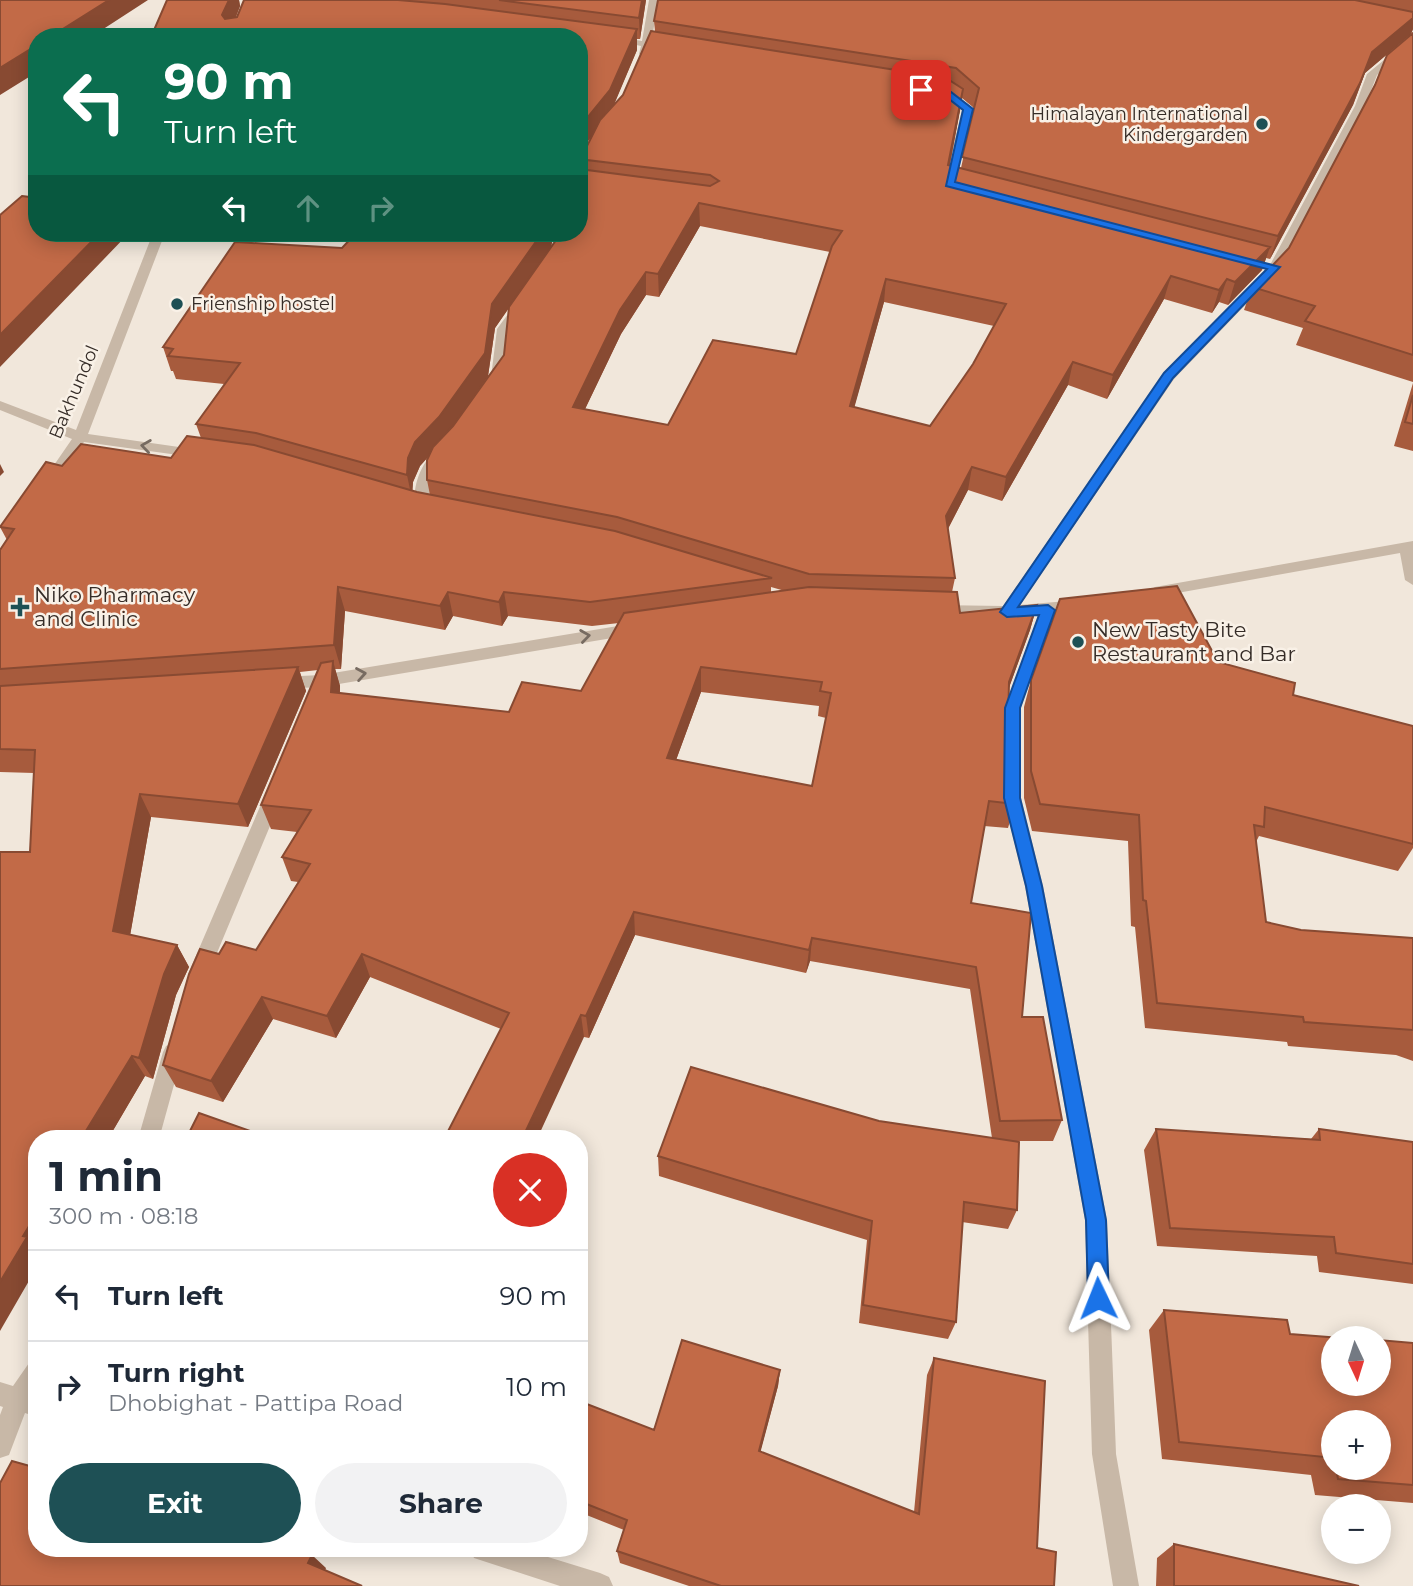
<!DOCTYPE html>
<meta charset="utf-8">
<style>
body{margin:0;font-family:Montserrat,sans-serif;background:#f2f2f3;color:#1f2937;height:100vh;display:flex;flex-direction:column;font-size:26px;white-space:nowrap}
*{box-sizing:border-box;margin:0}
p{font-size:23px;color:#747a83}
.icon{flex:none;width:38px;height:38px;fill:none;stroke:currentColor;stroke-width:2;stroke-linecap:round;stroke-linejoin:round}
.map{position:relative;flex:1;overflow:hidden}
.sheet{position:absolute;left:28px;top:1130px;width:560px;height:427px;display:flex;flex-direction:column;background:#fff;border-radius:28px;box-shadow:0 4px 18px #0003}
.sheet>*{flex:none}
.hud{position:absolute;left:28px;top:28px;width:560px;height:214px;border-radius:28px;box-shadow:0 4px 18px #0003;background:#0b6e4f;color:#fff;overflow:hidden}
.needle{width:46px;rotate:176deg}
.tools{position:absolute;left:1321px;top:1326px;display:grid;gap:14px}
.tools a{display:grid;place-items:center;width:70px;height:70px;border-radius:50%;background:#fff;box-shadow:0 4px 18px #0003;font-size:35px}
.pin{position:absolute;display:grid;place-items:center;width:60px;height:60px;color:#fff;margin:-30px;border-radius:14px;box-shadow:0 4px 10px #0006}
.me{position:absolute;width:77px;margin:-38px;rotate:358deg;stroke-linejoin:round;filter:drop-shadow(0 0 5px #0008)}
.turn{display:flex;align-items:center;gap:24px;height:147px;padding:0 21px;font-size:32px}
.turn .icon{width:91px;height:91px;stroke-width:2.5}
.turn b{display:block;font-size:49px;line-height:60px}
.lanes{display:flex;align-items:center;height:66px;padding:0 21px;background:#0003;justify-content:center;gap:35px;direction:ltr}
.lanes .off{opacity:.35}
.round{display:grid;place-items:center;flex:none;width:74px;height:74px;border-radius:37px;background:#f2f2f3}
.headline{display:flex;align-items:center;justify-content:space-between;height:119px;padding:0 21px}
h1{font-size:42px;font-weight:700;line-height:52px}
.primary-button{display:flex;gap:14px;margin-top:auto;padding:14px 21px}
.primary-button a{flex:1;height:80px;border-radius:42px;background:#1e5055;color:#fff;font-size:28px;font-weight:700;line-height:80px;text-align:center}
.primary-button a+a{background:#f2f2f3;color:#1f2937}
ul{padding:0;list-style:none}
li{display:flex;align-items:center;gap:21px;height:91px;padding:0 21px;border-top:2px solid #e0e1e3}
li div{flex:1}
li b{display:block;font-size:26px}
li em{font-style:normal}
.map>svg:first-child{display:block}
.lines{fill:none;stroke-linecap:round;stroke-linejoin:round}
.minor{fill:#c8b8a7;fill-rule:evenodd}
.wall{fill:#a75b3d;fill-rule:evenodd}
.shaded-wall{fill:#884a32}
.building{fill:#c26a47;stroke:#884a32;stroke-width:2;fill-rule:evenodd}
.oneway{stroke:#776b61}
.route{fill:#1a73e8;stroke:#114b97;stroke-width:2}
.poi-dot{fill:#1e5055;stroke:#f9f1e7;stroke-width:2.5}
.labels{text-anchor:middle;stroke-width:5;stroke-linejoin:round;paint-order:stroke}
.far-poi-label{font-size:18px;fill:#352c27;stroke:#f9f1e7;text-anchor:end}
.far-street-label{font-size:18px;fill:#352c27;stroke:#f9f1e7}
.poi-label{font-size:21px;fill:#352c27;stroke:#f9f1e7;text-anchor:start}
</style>
<div class="map">
<svg width="1413" height="1586" viewBox="0 0 1413 1586">
<rect width="100%" height="100%" fill="#f1e7db"/>
<g class="lines">
<!-- minor -->
<path class="minor" d="M649,0H659L651,42L674,48L669,51L650,48L649,54L644,57L639,54L641,46L609,39L614,36L642,41Z
M1413,36V44L1377,75L1365,106L1279,270L1174,379L1020,605L1079,600L1087,605L1079,610L1055,613L1021,707V798L1043,886L1107,1220L1116,1454L1139,1586H1113L1092,1454L1085,1220L1025,886L1003,798L1005,707L1039,614L1007,617L936,615L928,610L936,605L1003,606L1164,373L1270,265L1355,106L1367,74Z
M942,90L973,109L956,182L960,185L954,188L944,183L962,110L938,95V91Z
M153,233H165L88,434L200,450L207,454L200,458L84,442L53,487H43L41,484L72,439L0,410V401L76,430Z
M520,302L526,306L509,329L505,377L499,386H489L487,383L491,377L497,329L516,303Z
M442,449L449,453L432,479L429,509L422,514L417,512C409,494 421,455 442,449Z
M1413,541V585L1405,580L1400,553L1155,597L1147,592L1155,587Z
M636,623L644,629L642,633L321,687L280,689L272,683L280,677L321,675Z
M274,788L280,790L283,795L209,972L206,978L199,980L192,978L189,972L265,795L268,790Z
M173,1043L180,1046L183,1052L159,1139H138L163,1052L166,1046Z
M37,1359V1417L25,1413L9,1455L0,1458V1415L3,1407L0,1406V1382L13,1386L29,1363Z
M470,1549H522L600,1573L609,1577L613,1586H560L474,1558Z"/>
</g>
<!-- wall -->
<path class="wall" d="M167,0H239L240,6L236,17H237L244,0H646L640,39H637V50L613,106L623,95L655,31L654,21L658,0H1413V29L1411,34L1365,73L1353,105L1270,259L1266,258L1262,270L1228,305L1219,302L1212,313L1164,299L1107,399L1068,385L1002,501L968,490L948,529L955,578L952,592L960,613L1037,605L1030,630L1008,690L1007,774L1015,804L1008,828L984,826L971,903L1022,1017L1062,1120L1053,1141H1012L1017,1210L1008,1229L962,1222L956,1322L948,1339L859,1323L867,1240L659,1176L658,1156L879,1121L992,1138L970,989L810,961L806,973L635,935L589,1038L584,1037L501,1029L370,977L336,1038L273,1019L223,1102L176,1087L163,1065L219,954L256,950L298,882L291,881L282,857L297,832L271,829L261,805L318,670L300,672L306,691L248,827L151,817L130,935L177,945L189,967L176,995L153,1079L145,1076L108,1139L30,852L34,773L0,772V550L7,540L0,527L62,466L171,458L201,438L196,424L224,384L176,379L173,371H171L163,347L342,248L356,233H554L551,247L579,233V37H151ZM962,98L974,108L961,168L950,165ZM592,136L586,148L581,150ZM700,226L830,252L796,354L668,425L585,409L621,334L646,295L659,297ZM884,302L994,326L973,364L930,426L854,407ZM509,308L504,355L488,376L495,328ZM429,456L427,480L430,495L412,491L413,482L420,466ZM771,587L785,591L771,593ZM345,611L445,630L453,616L502,626L508,616L592,626L619,623L581,691L509,712L340,693V686L335,669H341ZM701,692L819,706L818,716L826,718L812,786L676,760Z
M1413,33V382L1296,345L1303,328L1244,310L1252,287L1289,248Z
M1413,383V451L1394,446Z
M1218,662L1293,695L1413,726V848L1398,871L1259,836L1256,842L1266,922L1301,930L1413,938V1061L1396,1055L1288,1046L1287,1042L1145,1028L1135,927L1131,926L1128,841L1032,831L1024,798V707L1031,680Z
M1156,1129L1311,1139L1319,1129L1413,1142V1284L1319,1272L1317,1256L1157,1246L1144,1150Z
M1164,1310L1290,1334L1413,1343V1503L1315,1495L1311,1475L1162,1459L1149,1330ZM1334,1423L1379,1468H1334Z
M934,1358L1037,1548L1054,1586H689L620,1563L617,1551L624,1530L579,1512V1401L654,1430L780,1370L778,1386L760,1452L914,1512L927,1375Z
M1174,1544L1359,1586H1156L1157,1558Z"/>
<!-- shaded-wall -->
<path class="shaded-wall" d="M109,0H148L91,37H50Z
M229,0H239L240,6L228,36L222,15Z
M642,0H646L640,39L639,18Z
M1413,18V29L1411,34L1365,73L1353,105L1270,259L1278,236L1372,52Z
M637,29V50L611,112L580,151L579,159V128Z
M37,45V72L0,95V68Z
M963,89L960,111L945,188L948,165Z
M699,203L700,226L659,297L658,274Z
M100,233H129L0,367V335Z
M542,233H554L551,247L495,328L488,376L443,440L420,466L413,482L412,499L407,475L408,458L415,442L492,304Z
M1270,247L1262,270L1228,305L1235,282Z
M646,272V295L621,334L575,430L573,407L620,310Z
M1171,276L1164,299L1107,399L1113,375Z
M886,279L884,302L848,430L850,406Z
M1227,279L1219,302L1212,313L1219,290Z
M1073,362L1068,385L1002,501L1006,477Z
M0,464L4,472L0,476Z
M972,467L968,490L942,540L946,516Z
M338,587L345,611L341,669L334,645Z
M448,592L453,616L445,630L440,606Z
M504,592L508,616L502,626L499,602Z
M1037,605L1030,630L1002,707L1009,682Z
M333,661L340,686L339,717L331,692Z
M298,667L306,691L248,827L238,804Z
M701,667V692L668,782L667,758Z
M140,794L151,817L127,953L113,931Z
M634,912L635,935L589,1038L586,1016Z
M812,938L810,961L806,973L809,950Z
M177,945L189,967L176,995L153,1079L139,1058L164,974Z
M362,954L370,977L336,1038L327,1016Z
M262,997L273,1019L223,1102L211,1081Z
M581,1015L584,1037L537,1139H522Z
M132,1056L145,1076L108,1139H81Z
M37,1213V1267L0,1331V1282L23,1236Z
M780,1370L778,1386L757,1465L759,1451Z
M312,1555L326,1568L323,1576L308,1563Z"/>
<!-- building -->
<path class="building" d="M0,0H109L50,37H37V45L0,68Z
M167,0H229L222,15L225,19L237,17L244,0H398L445,4L637,29L610,90L579,128V37H151Z
M499,0H642L639,18Z
M658,0H1355L1413,12V18L1372,52L1360,83L1278,236L962,157L979,88L956,68L654,21Z
M651,31L946,78L963,89L948,165L1270,247L1235,282L1227,279L1219,290L1171,276L1113,375L1073,362L1006,477L972,467L946,516L955,578L809,574L617,517L427,480V460L433,447L453,426L504,355L509,307L561,233H579V169L710,186L719,181L710,175L579,159V151L586,148L600,120L623,95ZM699,203L842,231L832,246L796,354L713,340L668,425L573,407L620,310L646,272L658,274ZM886,279L1006,304L973,364L930,426L850,406Z
M1413,33V355L1305,321L1315,306L1252,287L1289,248L1375,85L1387,55Z
M22,196L37,198V233H100L0,335V215Z
M356,233H542L492,304L485,353L439,417L415,442L408,458L407,475L256,433L196,424L240,363L168,356L173,349L163,347L235,242L342,248Z
M1413,395V424L1405,422Z
M187,436L254,445L417,492L615,531L772,578L590,602L504,592L499,602L448,592L440,606L338,587L334,645L0,669V550L14,529L0,527L46,462L62,466L81,444L171,458Z
M1177,586L1218,662L1295,683L1293,695L1413,726V844L1265,807L1264,827L1254,825L1266,922L1301,930L1413,938V1030L1304,1022L1303,1017L1157,1003L1146,901L1143,900L1139,815L1040,804L1031,771V680L1060,599Z
M809,587L957,592L960,613L1037,605L1009,682L1007,774L1015,804L989,801L971,903L1031,913L1022,1017H1043L1062,1120L1000,1121L976,967L812,938L809,950L634,912L586,1016L581,1015L522,1139H444L509,1013L362,954L327,1016L262,997L211,1081L163,1065L189,974L200,949L219,954L226,942L256,950L310,864L282,857L311,810L261,805L321,663L333,661L331,692L509,712L522,682L581,691L624,613ZM701,667L822,682L820,691L831,693L812,786L667,758Z
M298,667L238,804L140,794L113,931L177,945L164,974L139,1058L132,1056L81,1139H37V1213L23,1236L27,1237L0,1282V852H30L35,750L0,749V686Z
M691,1067L879,1121L1019,1142L1017,1210L964,1202L956,1322L863,1305L872,1221L658,1156Z
M199,1113L273,1139H186Z
M1156,1129L1320,1140L1319,1129L1413,1142V1264L1336,1253L1334,1237L1170,1228Z
M1164,1310L1287,1320L1290,1334L1354,1339H1334V1384H1379V1340L1413,1343V1485L1338,1479L1336,1468H1379V1423H1334V1458L1179,1442Z
M682,1340L780,1370L759,1451L919,1514L934,1358L1045,1381L1037,1548L1056,1552L1054,1586H721L617,1551L627,1520L579,1501V1401L654,1430Z
M12,1461L37,1468V1549H294L312,1555L308,1563L362,1586H0V1483Z
M1174,1544L1359,1586H1174Z"/>
<!-- one-way arrows -->
<defs><path id="oneway-chevron" d="M-2-3.5L2.5 0L-2 3.5" fill="none" stroke-width="1.6" stroke-linecap="round" stroke-linejoin="round" transform="scale(1.75)"/></defs>
<g class="oneway">
<use href="#oneway-chevron" transform="translate(146 446) rotate(-172)"/>
<use href="#oneway-chevron" transform="translate(585 636) rotate(-8)"/>
<use href="#oneway-chevron" transform="translate(361 674) rotate(-10)"/>
</g>
<!-- route -->
<path class="route" d="M921,87L951,92L973,109L955,182L1280,267L1173,378L1018,607L1048,605L1055,610L1020,708V798L1042,886L1106,1220L1109,1298L1106,1305L1098,1308L1091,1305L1088,1298L1086,1220L1026,886L1004,798L1005,708L1039,615L1007,617L1000,612L1164,373L1267,269L946,186L963,110L945,96L918,92Z"/>
<!-- markers -->
<g class="poi-dot">
<circle cx="1262" cy="124" r="7"/>
<circle cx="177" cy="304" r="7"/>
<path d="M16.5 596.5h7v7h7v7h-7v7h-7v-7h-7v-7h7z"/>
<circle cx="1078" cy="642" r="7"/>
</g>
<g class="labels">
<!-- far-poi labels -->
<g class="far-poi-label">
<text x="1248" y="120">Himalayan International<tspan x="1248" dy="21">Kindergarden</tspan></text>
<text x="191" y="310" text-anchor="start">Frienship hostel</text>
</g>
<!-- far-street labels -->
<g class="far-street-label">
<text transform="translate(74 392) rotate(-67)" y="6">Bakhundol</text>
</g>
<!-- poi labels -->
<g class="poi-label">
<text x="34" y="602">Niko Pharmacy<tspan x="34" dy="24">and Clinic</tspan></text>
<text x="1092" y="637">New Tasty Bite<tspan x="1092" dy="24">Restaurant and Bar</tspan></text>
</g>
</g>
</svg>
<div class="tools">
<a><svg class="needle" viewBox="-14 -14 28 28"><path d="M0-13l5 13h-10z" fill="#e53935"/><path d="M0 13l5-13h-10z" fill="#747a83"/></svg></a>
<a>+</a>
<a>−</a>
</div>
<div class="pin" style="left:921px;top:90px;background:#d93025"><svg class="icon" aria-label="arrive" viewBox="0 0 24 24"><path d="M6 21V4h12l-3 4 3 4H6"/></svg></div>
<svg class="me" style="left:1098px;top:1298px" viewBox="-20 -20 40 40"><path d="M0-17L14 15 0 8-14 15z" fill="#1a73e8" stroke="#fff" stroke-width="4"/></svg>
<div class="hud">
<div class="turn"><svg class="icon" aria-label="left" viewBox="0 0 24 24"><path d="M17 20v-9H6M10 6l-5 5 5 5"/></svg><div><b>90 m</b>Turn left</div></div>
<div class="lanes"><svg class="icon" aria-label="left" viewBox="0 0 24 24"><path d="M17 20v-9H6M10 6l-5 5 5 5"/></svg><svg class="icon off" aria-label="ahead" viewBox="0 0 24 24"><path d="M12 20V5M6 11l6-6 6 6"/></svg><svg class="icon off" aria-label="right" viewBox="0 0 24 24"><path d="M7 20v-9h11M14 6l5 5-5 5"/></svg></div>
</div>
<section class="sheet">
<div class="headline"><div><h1>1 min</h1><p>300 m · 08:18</p></div><a class="round" style="background:#d93025;color:#fff"><svg class="icon" aria-label="close" viewBox="0 0 24 24"><path d="M6 6l12 12M18 6L6 18"/></svg></a></div>
<ul>
<li><svg class="icon" aria-label="left" viewBox="0 0 24 24"><path d="M17 20v-9H6M10 6l-5 5 5 5"/></svg><div><b>Turn left</b></div><em>90 m</em></li>
<li><svg class="icon" aria-label="right" viewBox="0 0 24 24"><path d="M7 20v-9h11M14 6l5 5-5 5"/></svg><div><b>Turn right</b><p>Dhobighat - Pattipa Road</p></div><em>10 m</em></li>
</ul>
<div class="primary-button"><a>Exit</a><a>Share</a></div>
</section>
</div>
